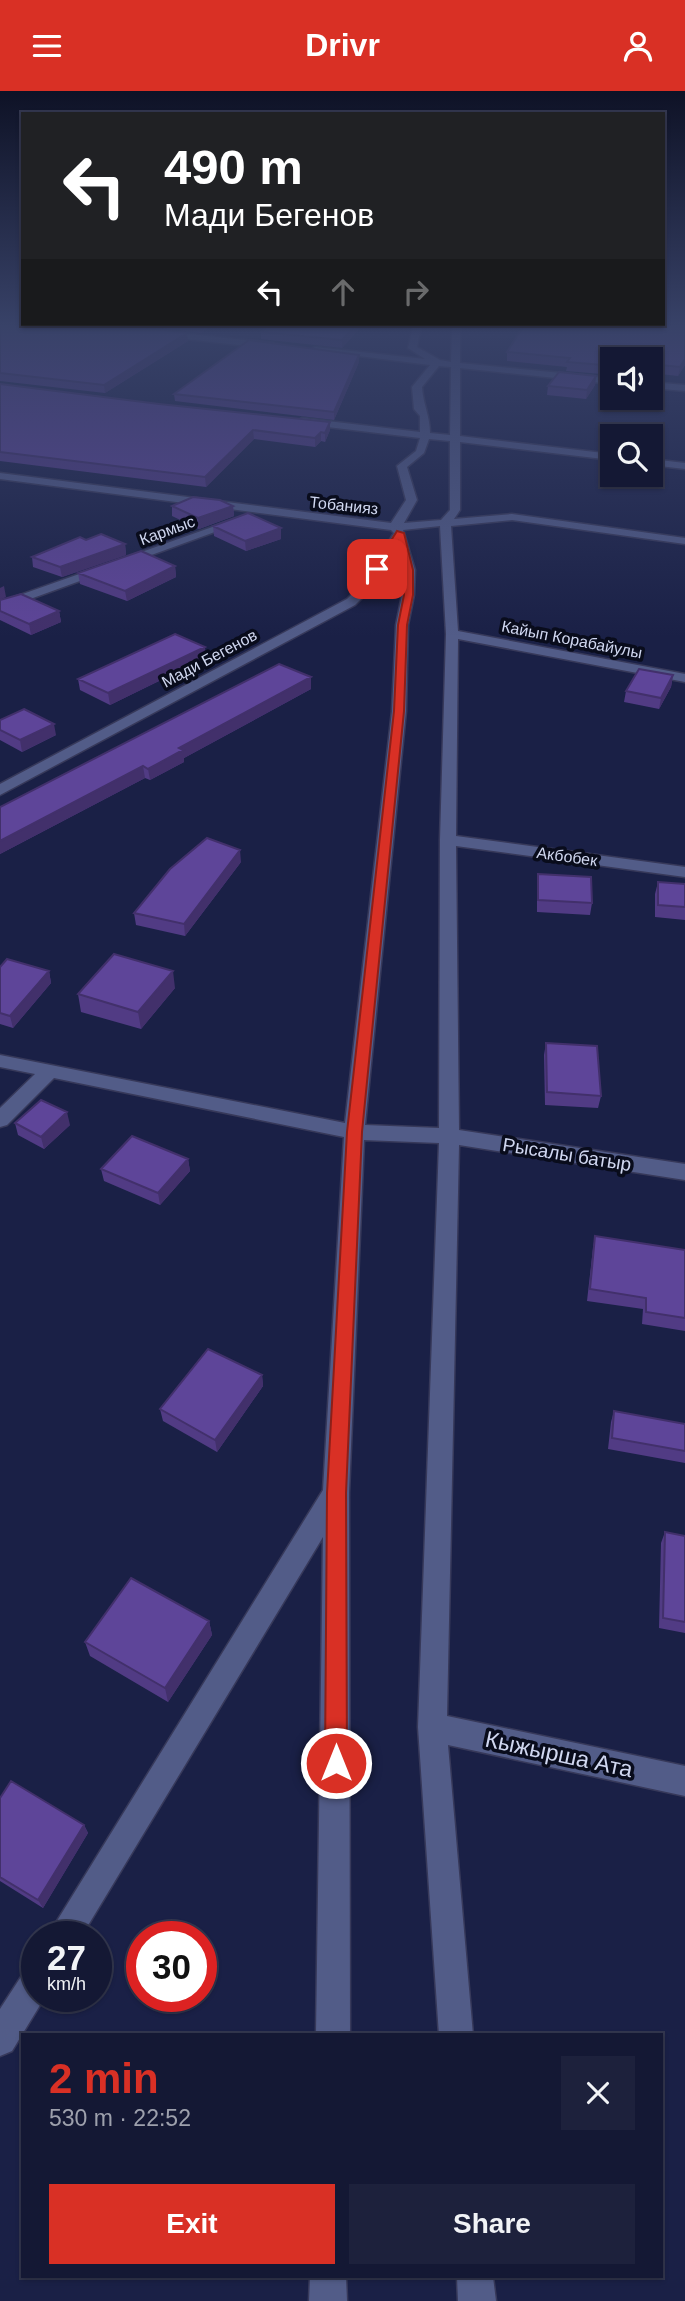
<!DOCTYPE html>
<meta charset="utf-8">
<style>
body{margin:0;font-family:Helvetica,sans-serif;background:#1d213c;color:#f1f3f6;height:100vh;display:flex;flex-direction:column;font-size:26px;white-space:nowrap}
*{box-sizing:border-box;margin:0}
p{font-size:23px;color:#9da0ac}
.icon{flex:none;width:38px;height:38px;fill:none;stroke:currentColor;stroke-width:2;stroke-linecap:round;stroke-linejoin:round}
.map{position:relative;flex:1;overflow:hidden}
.side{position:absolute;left:21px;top:1942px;width:642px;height:245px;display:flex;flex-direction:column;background:#141834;border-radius:0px;box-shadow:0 2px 5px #0004,0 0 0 2px #33374f}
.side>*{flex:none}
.hud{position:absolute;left:21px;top:21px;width:644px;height:214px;border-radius:0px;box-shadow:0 2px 5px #0004,0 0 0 2px #33374f;background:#202124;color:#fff;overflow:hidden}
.controls{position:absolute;left:600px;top:256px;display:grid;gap:14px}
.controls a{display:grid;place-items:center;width:63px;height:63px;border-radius:0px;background:#141834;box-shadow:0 2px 5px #0004,0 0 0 2px #33374f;font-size:35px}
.speed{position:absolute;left:21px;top:1830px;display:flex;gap:14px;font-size:35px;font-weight:700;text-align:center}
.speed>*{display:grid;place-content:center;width:91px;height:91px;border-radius:50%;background:#141834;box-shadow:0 2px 5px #0004,0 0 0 2px #33374f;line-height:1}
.speed small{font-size:18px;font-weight:400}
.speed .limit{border:10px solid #d22;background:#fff;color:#111}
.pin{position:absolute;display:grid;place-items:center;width:60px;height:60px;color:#fff;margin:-30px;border-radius:14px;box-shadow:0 4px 10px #0006}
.me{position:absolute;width:77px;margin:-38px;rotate:0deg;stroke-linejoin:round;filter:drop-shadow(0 0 5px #0008)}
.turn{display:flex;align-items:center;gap:24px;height:147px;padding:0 28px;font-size:32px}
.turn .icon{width:91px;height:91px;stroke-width:2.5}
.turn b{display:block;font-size:49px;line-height:60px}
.lanes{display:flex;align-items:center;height:66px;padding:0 28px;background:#0003;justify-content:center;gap:35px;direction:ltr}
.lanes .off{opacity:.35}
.round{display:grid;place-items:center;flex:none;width:74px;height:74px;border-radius:0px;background:#1d213c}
.head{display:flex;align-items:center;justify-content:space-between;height:119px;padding:0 28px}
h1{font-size:42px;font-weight:800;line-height:52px;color:#d93025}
.cta{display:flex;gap:14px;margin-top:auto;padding:14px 28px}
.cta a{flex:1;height:80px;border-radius:0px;background:#d93025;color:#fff;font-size:28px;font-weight:800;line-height:80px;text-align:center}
.cta a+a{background:#1d213c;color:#f1f3f6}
header{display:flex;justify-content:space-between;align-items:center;height:91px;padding:0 28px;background:#d93025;color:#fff;font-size:32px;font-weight:800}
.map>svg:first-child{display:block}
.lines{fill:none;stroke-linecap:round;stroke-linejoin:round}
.street-casing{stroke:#37395a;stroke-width:3}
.street{fill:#525c88;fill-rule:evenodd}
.wall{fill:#513b84}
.shaded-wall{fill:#42306b}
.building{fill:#5e4599;stroke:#42306b;stroke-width:2}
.route{fill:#d93025;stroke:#8d1f18;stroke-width:2}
.labels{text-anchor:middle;stroke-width:7;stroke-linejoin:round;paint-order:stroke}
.far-street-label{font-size:16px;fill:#d0d7f0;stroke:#090c1c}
.street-label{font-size:19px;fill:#d0d7f0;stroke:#090c1c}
.near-street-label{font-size:23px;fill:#d0d7f0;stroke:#090c1c}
</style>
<header><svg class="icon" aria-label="menu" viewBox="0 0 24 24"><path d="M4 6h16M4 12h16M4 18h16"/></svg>Drivr<svg class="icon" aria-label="person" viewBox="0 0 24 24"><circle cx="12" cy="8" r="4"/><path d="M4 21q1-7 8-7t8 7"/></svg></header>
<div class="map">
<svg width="685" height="2210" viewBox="0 0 685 2210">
<rect width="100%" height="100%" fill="#1a2046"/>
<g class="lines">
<!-- street casing -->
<g class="street-casing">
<path id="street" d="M413,236H421L417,256L440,269L451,271L452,236H460V272L612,287V293L460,277V345L612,363V369L460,351V419L454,428L512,423L685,447V453L512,429L451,435L458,540L685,583V591L458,548L456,745L685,776V786L456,755L459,1039L685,1073V1089L459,1054L447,1625L685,1675V1705L448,1654L473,1944H439L418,1636L439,1052L364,1049L349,1402L350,1944H316L323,1446L81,1846H47L323,1399L344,1046L54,987L7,1034L0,1036V1017L35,983L0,976V964L345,1032L392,620L396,534L402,504L403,479L397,455L370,499L355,514L0,704V693L347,508L361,494L394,442L391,439L0,388V382L391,432L406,409L397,375L416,360L420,347L302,333L297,330L302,327L420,341V325L414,318L412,296L430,274L311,259L315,256L425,268L408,257ZM439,275L451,276L450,344L430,342C430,325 423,313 422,296ZM429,348L450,350V419L441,429L404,432L417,409L407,376L424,362ZM440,435L446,543L440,749L439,1037L365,1034L406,620L408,534L414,504L415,479L403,439Z
M162,240L273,252L277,255L273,258L159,245Z
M651,291L685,294V300L651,297Z
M651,368L685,372V378L651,374Z
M235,428L245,430L0,519V511Z
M37,1873V1906H45L12,1960L0,1965V1918L26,1878Z
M310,2186H346L347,2210H309Z
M457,2186H493L496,2210H458Z"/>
</g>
<!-- street -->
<use href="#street" class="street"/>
</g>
<!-- wall -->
<path class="wall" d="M0,236L188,250L105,302L0,290V291Z
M152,236H209L201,242Z
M267,236H361L342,257L261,248V241Z
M685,236V274L678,285L651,282V268H612V279L605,278L602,283L566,280L567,276L507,270V261L522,238L509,236Z
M359,271L334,329L175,310L174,303Z
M596,285L595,294L586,308L547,304L548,295Z
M0,293L330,339L325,351L321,350L315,356L254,348L206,396L0,370Z
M172,415H233L234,425L199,438L172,425Z
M213,435L281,437V448L246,460L214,445Z
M86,449L125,453L126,464L62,486L33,476L32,466Z
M175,475L176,486L127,510L80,493L78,482Z
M0,509L59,520L61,531L31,544L0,529Z
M206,567L110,614L80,599L78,588Z
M673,584L671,596L659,618L624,611L626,600Z
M311,586V598L184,667V671L150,689L145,687L0,763V716Z
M0,629L56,644L22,661L0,649Z
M241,771L185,845L136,834L134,822Z
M538,783L592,812L590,824L537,821V795Z
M658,791L685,793V829L655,826V803Z
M0,876L49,880L51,892L13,937L0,933Z
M175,897L141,938L81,921L78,903Z
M546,952L601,1005L598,1017L545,1014L544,964Z
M15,1032L70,1034L44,1058L18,1044Z
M188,1068L190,1080L160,1114L104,1090L101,1078Z
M595,1145L685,1159V1240L642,1233L643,1218L587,1210L593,1157Z
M262,1284L263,1295L217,1361L163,1330L160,1318Z
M614,1320L685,1333V1372L608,1358L611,1331Z
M665,1441L685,1445V1542L659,1537L661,1452Z
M209,1530L212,1544L168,1611L90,1565L85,1551Z
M0,1707L84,1734L88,1742L43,1817L0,1790Z"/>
<!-- shaded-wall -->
<path class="shaded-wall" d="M200,236H209L201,242Z
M354,236H361L342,257V249Z
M187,242L188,250L105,302L104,294Z
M359,264V271L334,329V321Z
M685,268V274L678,285L680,276Z
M606,269L605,278L602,283L603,274Z
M596,285L595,294L586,308L587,299Z
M330,331V339L325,351V342Z
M253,339L254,348L206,396L205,386Z
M321,341V350L315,356V347Z
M233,415L234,425L199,438L198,427Z
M281,437V448L246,460L245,450Z
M125,453L126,464L62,486L60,476Z
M175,475L176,486L127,510L125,500Z
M4,495L6,506L0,509V497Z
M59,520L61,531L31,544L29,533Z
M205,556L206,567L110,614L108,602Z
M673,584L671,596L659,618L661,607Z
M311,586V598L184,667V671L150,689L148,678L179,657Z
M54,633L56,644L22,661L20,649Z
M143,675L145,687L0,763V750Z
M240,759L241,771L185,845L184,833Z
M49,880L51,892L13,937L10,925Z
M173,880L175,897L141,938L138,921Z
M67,1021L70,1034L44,1058L41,1046Z
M188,1068L190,1080L160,1114L158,1102Z
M262,1284L263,1295L217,1361L215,1349Z
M209,1530L212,1544L168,1611L165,1597Z
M84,1734L88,1742L43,1817L38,1809Z"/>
<!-- building -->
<path class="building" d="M0,236H142L187,242L104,294L0,282Z
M267,236H354L342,249L261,241Z
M523,236H685V268L680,276L651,273V268H612V270L606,269L603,274L567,271L570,267L507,261Z
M249,249L359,264L334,321L174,303Z
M559,281L596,285L587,299L548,295Z
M0,293L159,313L330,331L325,342L321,341L315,347L253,339L205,386L0,361Z
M193,406L220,409L233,415L198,427L172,415Z
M248,422L281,437L245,450L213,435Z
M101,443L125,453L60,476L32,466L80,446L86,449Z
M141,460L175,475L125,500L78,482Z
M21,503L59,520L29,533L0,520V509Z
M175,543L205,556L108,602L78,588Z
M279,573L311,586L179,657L183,659L148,678L143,675L0,750V716Z
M639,578L673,584L661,607L626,600Z
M24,618L54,633L20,649L0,639V629Z
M207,747L240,759L184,833L134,822L170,778Z
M538,783L591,786L592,812L538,809Z
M658,791L685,793V816L658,814Z
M114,863L173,880L138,921L78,903Z
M7,868L49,880L10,925L0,922V876Z
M546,952L597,955L601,1005L547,1001Z
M41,1009L67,1021L41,1046L15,1032Z
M132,1045L188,1068L158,1102L101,1078Z
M595,1145L685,1159V1227L646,1221V1207L590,1198Z
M208,1258L262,1284L215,1349L160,1318Z
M614,1320L685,1333V1360L612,1347Z
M665,1441L685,1445V1531L663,1527Z
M131,1487L209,1530L165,1597L85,1551Z
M11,1690L84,1734L38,1809L0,1786V1707Z"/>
<!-- sky -->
<linearGradient id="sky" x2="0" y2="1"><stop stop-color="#0e1226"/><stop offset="0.43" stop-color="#384268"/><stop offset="1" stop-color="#384268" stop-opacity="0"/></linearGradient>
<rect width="685" height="546" fill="url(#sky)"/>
<!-- route -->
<path class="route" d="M397,440L404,442L413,479V504L407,534L404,620L362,1041L346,1402L347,1672L344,1680L336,1683L328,1680L325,1672L327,1402L347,1041L394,620L398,534L404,504V479L398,451L380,479L373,478Z"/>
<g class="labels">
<!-- far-street labels -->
<g class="far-street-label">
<text transform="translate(344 414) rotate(6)" y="6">Тобанияз</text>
<text transform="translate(167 439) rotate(-20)" y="6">Кармыс</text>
<text transform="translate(572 548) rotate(11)" y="6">Кайып Корабайулы</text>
<text transform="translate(209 567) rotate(-28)" y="6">Мади Бегенов</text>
<text transform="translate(567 765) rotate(8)" y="6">Акбобек</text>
</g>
<!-- street labels -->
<g class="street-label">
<text transform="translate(567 1063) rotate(9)" y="7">Рысалы батыр</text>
</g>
<!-- near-street labels -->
<g class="near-street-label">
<text transform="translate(559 1663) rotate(12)" y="8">Кыжырша Ата</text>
</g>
</g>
</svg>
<div class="controls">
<a><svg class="icon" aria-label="sound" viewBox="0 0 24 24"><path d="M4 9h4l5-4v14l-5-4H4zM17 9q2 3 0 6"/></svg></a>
<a><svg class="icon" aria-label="search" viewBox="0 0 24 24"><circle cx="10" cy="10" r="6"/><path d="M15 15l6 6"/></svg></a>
</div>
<div class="speed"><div>27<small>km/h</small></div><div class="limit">30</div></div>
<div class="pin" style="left:377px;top:478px;background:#d93025"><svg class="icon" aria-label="arrive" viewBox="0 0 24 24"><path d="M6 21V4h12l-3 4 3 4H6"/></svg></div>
<svg class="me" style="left:336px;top:1672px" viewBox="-20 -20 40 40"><circle r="17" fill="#d93025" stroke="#fff" stroke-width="3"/><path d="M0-11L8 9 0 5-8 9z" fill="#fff"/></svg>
<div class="hud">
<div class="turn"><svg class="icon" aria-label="left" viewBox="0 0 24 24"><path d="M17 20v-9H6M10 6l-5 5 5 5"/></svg><div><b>490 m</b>Мади Бегенов</div></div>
<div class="lanes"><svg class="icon" aria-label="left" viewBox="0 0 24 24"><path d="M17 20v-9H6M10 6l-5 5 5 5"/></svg><svg class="icon off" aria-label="ahead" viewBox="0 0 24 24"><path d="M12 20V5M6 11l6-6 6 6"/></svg><svg class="icon off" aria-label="right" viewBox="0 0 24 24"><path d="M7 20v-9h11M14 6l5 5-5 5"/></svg></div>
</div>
<section class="side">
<div class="head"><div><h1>2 min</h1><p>530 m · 22:52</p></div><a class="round"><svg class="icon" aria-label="close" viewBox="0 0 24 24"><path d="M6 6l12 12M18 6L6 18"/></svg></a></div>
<div class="cta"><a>Exit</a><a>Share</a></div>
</section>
</div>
